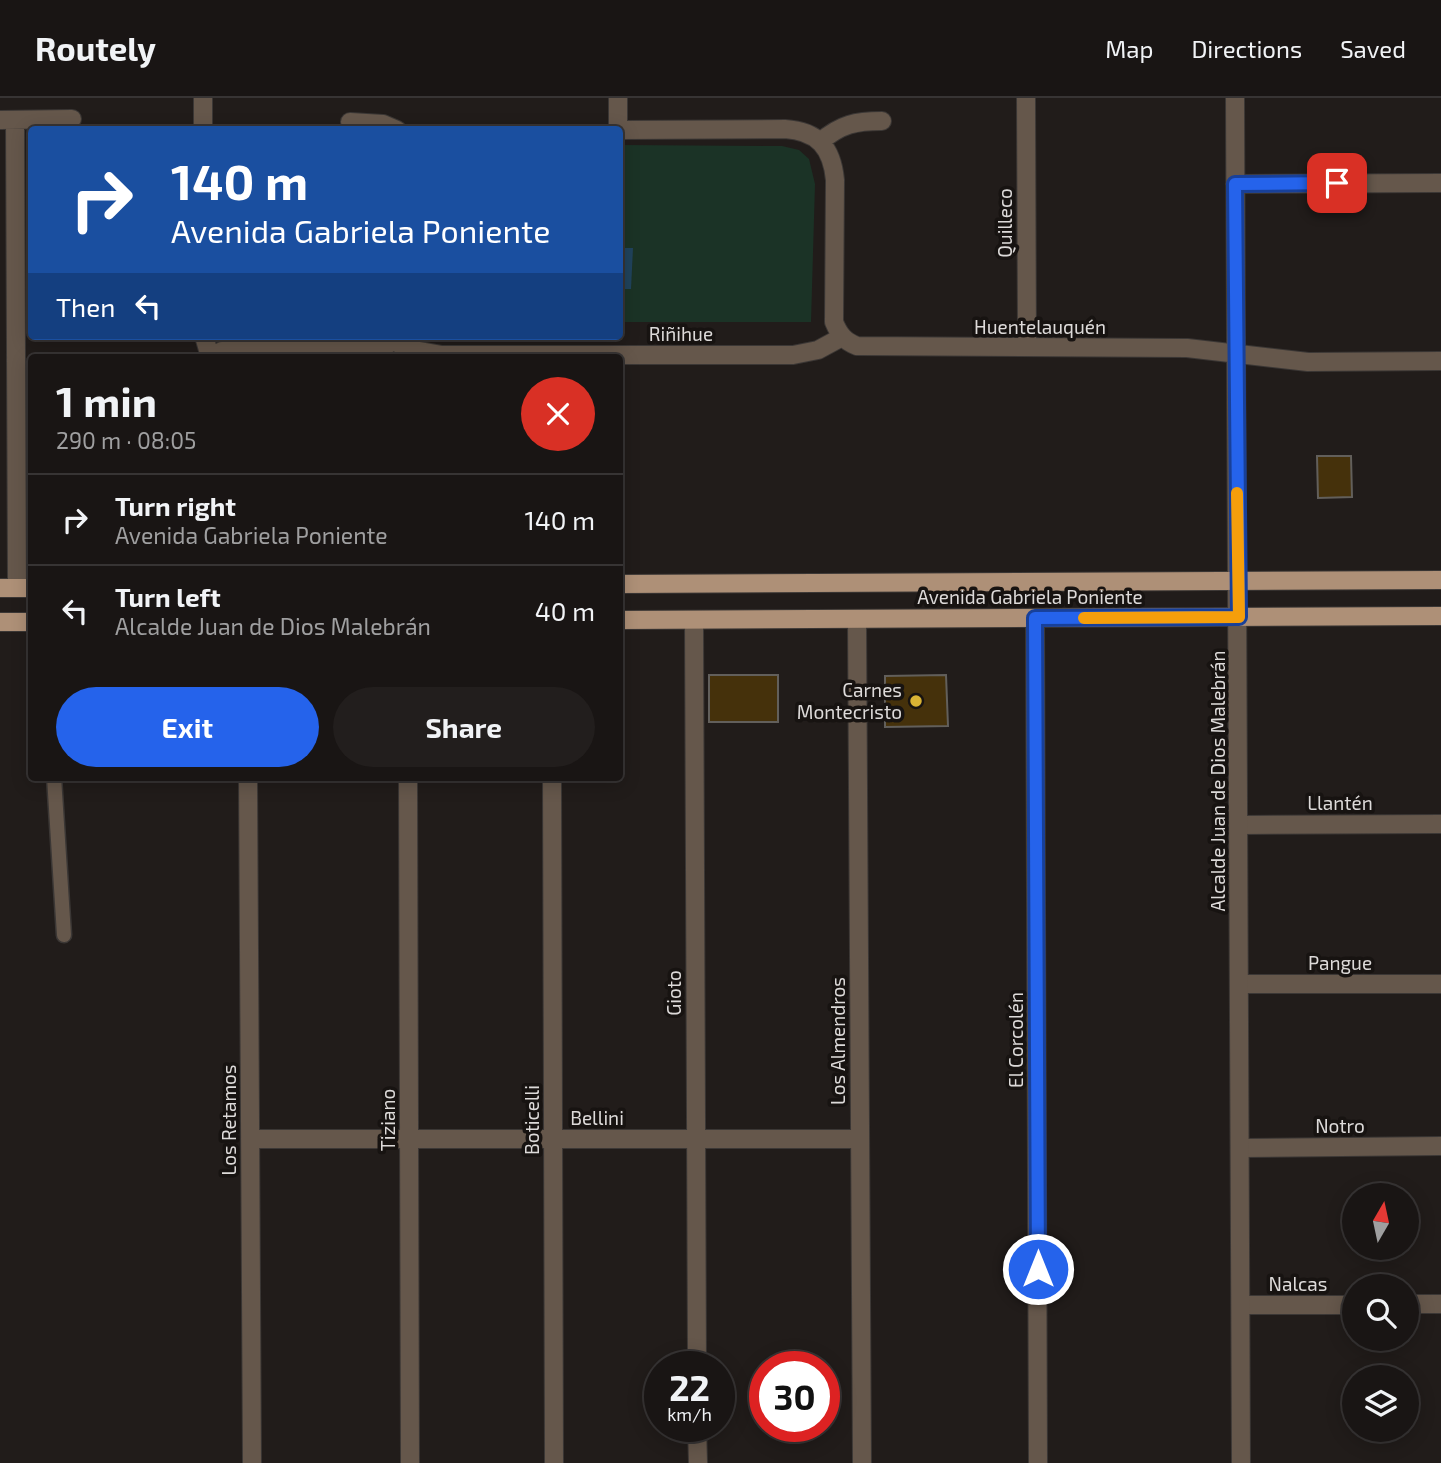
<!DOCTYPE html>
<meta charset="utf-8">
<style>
body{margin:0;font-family:"Exo 2",sans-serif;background:#221e1d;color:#f1f3f6;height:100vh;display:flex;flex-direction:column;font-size:26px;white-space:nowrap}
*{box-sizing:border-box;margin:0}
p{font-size:23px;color:#9f9fa0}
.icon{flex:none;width:38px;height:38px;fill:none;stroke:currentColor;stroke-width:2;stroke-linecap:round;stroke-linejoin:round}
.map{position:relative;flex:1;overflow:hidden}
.side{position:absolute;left:28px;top:256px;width:595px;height:427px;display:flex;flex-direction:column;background:#191514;border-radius:7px;box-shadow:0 4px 18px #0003,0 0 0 2px #373434}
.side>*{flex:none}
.guide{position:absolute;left:28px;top:28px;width:595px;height:214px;border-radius:7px;box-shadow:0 4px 18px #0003,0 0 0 2px #373434;background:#1a4fa0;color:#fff;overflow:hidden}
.needle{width:46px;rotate:9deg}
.fabs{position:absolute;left:1342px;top:1085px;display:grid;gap:14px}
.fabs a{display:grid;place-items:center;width:77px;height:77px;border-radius:50%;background:#191514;box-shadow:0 4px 18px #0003,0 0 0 2px #373434;font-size:35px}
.speed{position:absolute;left:644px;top:1253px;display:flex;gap:14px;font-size:35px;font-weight:700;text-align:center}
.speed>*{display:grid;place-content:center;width:91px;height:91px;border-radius:50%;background:#191514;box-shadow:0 4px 18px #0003,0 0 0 2px #373434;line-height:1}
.speed small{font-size:18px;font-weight:400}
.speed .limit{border:10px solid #d22;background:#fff;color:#111}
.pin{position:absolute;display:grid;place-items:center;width:60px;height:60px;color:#fff;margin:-30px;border-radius:14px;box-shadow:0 4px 10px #0006}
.me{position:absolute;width:77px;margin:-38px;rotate:0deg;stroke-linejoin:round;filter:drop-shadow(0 0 5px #0008)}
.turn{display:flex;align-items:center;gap:24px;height:147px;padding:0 28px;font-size:32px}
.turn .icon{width:91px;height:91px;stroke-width:2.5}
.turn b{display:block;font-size:49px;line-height:60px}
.then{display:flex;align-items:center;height:66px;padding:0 28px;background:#0003;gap:14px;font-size:26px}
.round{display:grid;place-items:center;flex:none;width:74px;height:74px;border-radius:37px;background:#221e1d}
.headline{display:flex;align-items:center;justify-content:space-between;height:119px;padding:0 28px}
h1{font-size:42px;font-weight:700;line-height:52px}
.primary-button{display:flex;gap:14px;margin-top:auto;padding:14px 28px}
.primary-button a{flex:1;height:80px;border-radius:42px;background:#2563eb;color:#fff;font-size:28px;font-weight:700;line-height:80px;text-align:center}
.primary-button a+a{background:#221e1d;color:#f1f3f6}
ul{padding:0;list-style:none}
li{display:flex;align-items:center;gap:21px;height:91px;padding:0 28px;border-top:2px solid #373434}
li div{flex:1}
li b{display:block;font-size:26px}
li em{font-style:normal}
header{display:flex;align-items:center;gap:42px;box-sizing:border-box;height:98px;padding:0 35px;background:#191514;border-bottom:2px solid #373434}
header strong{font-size:33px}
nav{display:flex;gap:38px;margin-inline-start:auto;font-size:24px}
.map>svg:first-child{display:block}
.green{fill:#1b3326}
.water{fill:#20435c}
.building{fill:#45310b;stroke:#625f5b;stroke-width:2}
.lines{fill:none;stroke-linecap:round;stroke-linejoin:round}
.service-casing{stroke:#3b3735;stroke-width:17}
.minor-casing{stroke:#3b3735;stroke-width:20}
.tertiary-casing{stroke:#3b3735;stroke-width:20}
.primary-casing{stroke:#3b3735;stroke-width:20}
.service{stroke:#65574b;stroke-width:14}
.minor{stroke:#65574b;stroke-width:18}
.tertiary{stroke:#65574b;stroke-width:18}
.primary{stroke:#ae9077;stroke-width:18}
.route-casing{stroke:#184099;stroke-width:18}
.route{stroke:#2563eb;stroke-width:12}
.slow{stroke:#f59e0b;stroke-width:12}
.poi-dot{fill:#d9b334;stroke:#171311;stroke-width:2.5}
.labels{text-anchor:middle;stroke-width:7;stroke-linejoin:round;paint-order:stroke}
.street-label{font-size:19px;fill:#dddad9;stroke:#171311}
.poi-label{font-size:19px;fill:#dddad9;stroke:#171311;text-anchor:end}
</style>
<header>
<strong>Routely</strong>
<nav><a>Map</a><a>Directions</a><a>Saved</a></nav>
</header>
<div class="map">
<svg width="1441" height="1365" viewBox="0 0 1441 1365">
<rect width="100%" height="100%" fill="#211c1a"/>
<!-- green -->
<path class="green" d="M620,47L782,48L799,52L809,61L815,86L811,224H620Z"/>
<!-- water -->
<path class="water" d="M620,150H633L631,191H620Z"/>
<!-- building -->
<path class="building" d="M1317,358H1351L1352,399L1318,400Z
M709,577H778V624H709Z
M946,577L948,628L885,629V578Z"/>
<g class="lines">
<!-- service casing -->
<g class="service-casing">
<path id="service" d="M54,679L64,837"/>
</g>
<!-- minor casing -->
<g class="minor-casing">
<path id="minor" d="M203,0V32
M1026,0L1027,249
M1235,0L1237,483
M0,22L72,21
M15,22L17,490
M350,24L383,26L397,32
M618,32V0
M620,32L785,31C818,33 832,50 835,82L834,224C839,236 844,243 857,248L1187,250L1308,264L1441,263
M820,44C841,26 856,23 882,23
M1235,86L1441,85
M204,238L210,259
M392,243L414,252L442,257H793L818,252L842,239
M210,259L222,253L377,251L386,248L396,238
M1035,520L1038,1365
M857,521L862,1365
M694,522L697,1269
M248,679L252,1365
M408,679L410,1365
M552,679L554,1365
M1239,727L1441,726
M1240,886H1441
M250,1041H860
M1240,1050L1441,1048
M1407,1206H1441
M1241,1207H1354
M697,1328L698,1365"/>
</g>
<!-- tertiary casing -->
<g class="tertiary-casing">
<path id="tertiary" d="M1237,483L1241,1365"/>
</g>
<!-- primary casing -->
<g class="primary-casing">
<path id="primary" d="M620,486L1441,482
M0,490H32
M620,522L1441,518
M0,524H32"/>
</g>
<!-- service -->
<use href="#service" class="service"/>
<!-- minor -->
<use href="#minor" class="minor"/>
<!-- tertiary -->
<use href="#tertiary" class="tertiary"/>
<!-- primary -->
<use href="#primary" class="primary"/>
</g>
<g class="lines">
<!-- route casing -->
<g class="route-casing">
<path id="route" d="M1038,1171L1035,520L1239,519L1235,86L1337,85"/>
</g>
<!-- route -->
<use href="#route" class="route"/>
<!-- slow -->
<path class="slow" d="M1084,520L1239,519L1237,395"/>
</g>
<!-- markers -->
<circle class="poi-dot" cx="916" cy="603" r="7"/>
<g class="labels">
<!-- street labels -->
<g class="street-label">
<text transform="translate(1005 125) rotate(-90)" y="7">Quilleco</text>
<text x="1040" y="236">Huentelauquén</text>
<text x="681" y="243">Riñihue</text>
<text x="1030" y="506">Avenida Gabriela Poniente</text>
<text transform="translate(1218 683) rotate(-90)" y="7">Alcalde Juan de Dios Malebrán</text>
<text x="1340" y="712">Llantén</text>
<text x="1340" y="872">Pangue</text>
<text transform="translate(674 895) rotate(-90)" y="7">Gioto</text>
<text transform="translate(1016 942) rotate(-90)" y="7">El Corcolén</text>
<text transform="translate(838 943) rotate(-90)" y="7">Los Almendros</text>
<text x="597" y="1027">Bellini</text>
<text transform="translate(229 1022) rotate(-90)" y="7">Los Retamos</text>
<text transform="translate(388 1022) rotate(-90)" y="7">Tiziano</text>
<text transform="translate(532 1022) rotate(-90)" y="7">Boticelli</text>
<text x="1340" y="1035">Notro</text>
<text x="1298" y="1193">Nalcas</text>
</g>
<!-- poi labels -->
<g class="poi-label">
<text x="902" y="599">Carnes<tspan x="902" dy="22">Montecristo</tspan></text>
</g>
</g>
</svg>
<div class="fabs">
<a><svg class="needle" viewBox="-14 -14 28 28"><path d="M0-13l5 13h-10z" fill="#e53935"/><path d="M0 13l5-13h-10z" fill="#9f9fa0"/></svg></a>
<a><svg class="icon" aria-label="search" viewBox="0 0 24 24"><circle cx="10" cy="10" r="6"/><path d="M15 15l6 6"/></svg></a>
<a><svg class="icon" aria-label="layers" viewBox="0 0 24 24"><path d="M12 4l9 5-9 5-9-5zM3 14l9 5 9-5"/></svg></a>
</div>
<div class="speed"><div>22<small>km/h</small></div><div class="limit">30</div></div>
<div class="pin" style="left:1337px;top:85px;background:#d93025"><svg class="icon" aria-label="arrive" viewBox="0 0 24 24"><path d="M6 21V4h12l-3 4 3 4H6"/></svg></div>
<svg class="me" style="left:1038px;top:1171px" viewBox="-20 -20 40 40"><circle r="17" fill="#2563eb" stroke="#fff" stroke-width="3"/><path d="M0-11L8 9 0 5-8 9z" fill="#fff"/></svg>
<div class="guide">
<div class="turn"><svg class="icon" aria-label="right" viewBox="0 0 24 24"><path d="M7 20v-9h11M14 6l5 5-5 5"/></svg><div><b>140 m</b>Avenida Gabriela Poniente</div></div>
<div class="then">Then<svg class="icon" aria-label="left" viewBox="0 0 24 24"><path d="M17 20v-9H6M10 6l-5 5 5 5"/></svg></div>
</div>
<section class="side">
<div class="headline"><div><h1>1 min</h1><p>290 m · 08:05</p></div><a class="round" style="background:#d93025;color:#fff"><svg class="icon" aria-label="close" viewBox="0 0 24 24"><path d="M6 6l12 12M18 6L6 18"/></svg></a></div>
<ul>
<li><svg class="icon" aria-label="right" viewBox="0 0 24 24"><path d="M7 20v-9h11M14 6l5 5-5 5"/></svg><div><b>Turn right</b><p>Avenida Gabriela Poniente</p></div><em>140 m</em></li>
<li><svg class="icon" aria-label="left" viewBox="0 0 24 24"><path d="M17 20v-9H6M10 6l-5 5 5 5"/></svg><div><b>Turn left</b><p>Alcalde Juan de Dios Malebrán</p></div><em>40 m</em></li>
</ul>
<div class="primary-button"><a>Exit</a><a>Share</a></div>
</section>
</div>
